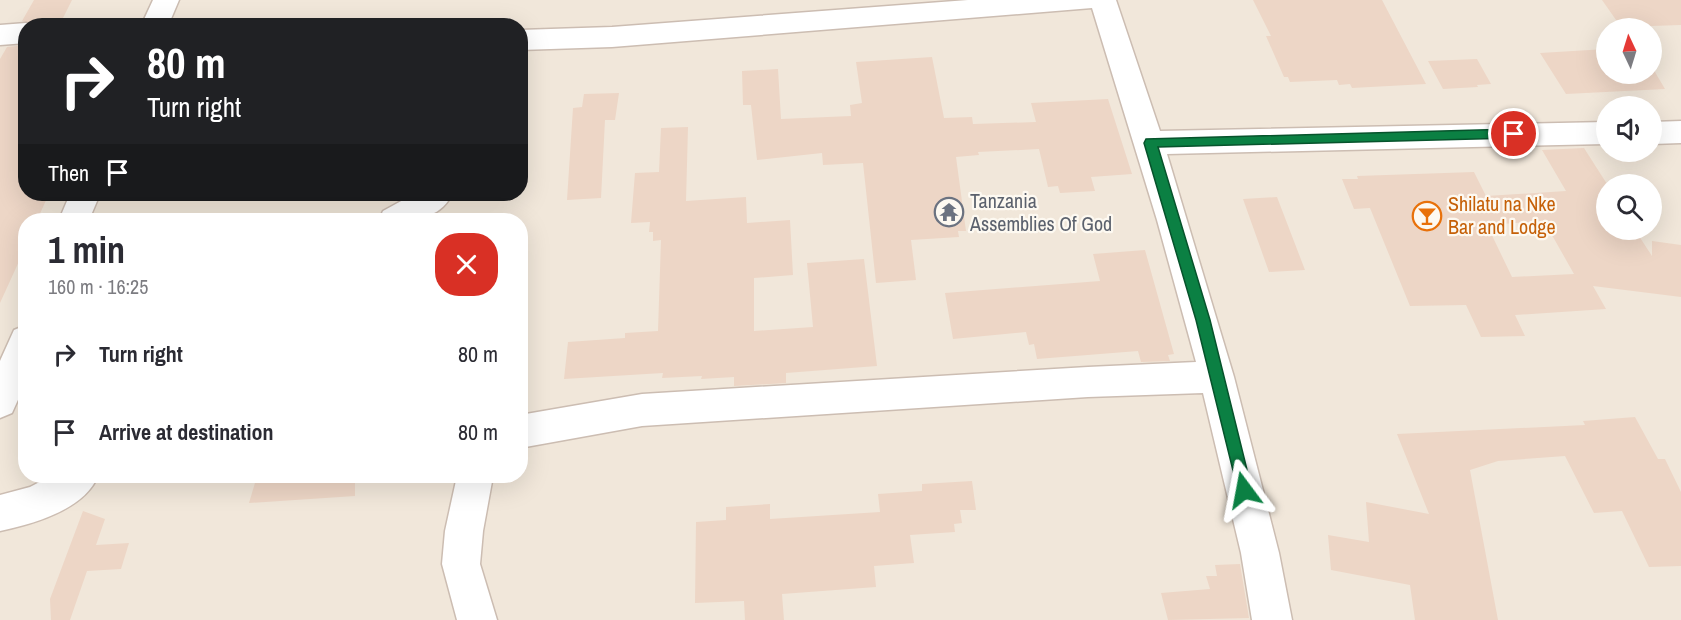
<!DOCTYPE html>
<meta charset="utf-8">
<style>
body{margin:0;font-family:"Archivo Narrow",sans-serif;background:#f7f7f7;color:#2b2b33;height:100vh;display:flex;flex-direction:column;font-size:22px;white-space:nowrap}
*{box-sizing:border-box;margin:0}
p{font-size:20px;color:#7c7c81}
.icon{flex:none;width:33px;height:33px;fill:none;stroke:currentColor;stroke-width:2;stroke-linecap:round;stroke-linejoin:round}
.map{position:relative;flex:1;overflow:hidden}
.drawer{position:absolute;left:18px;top:213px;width:510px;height:270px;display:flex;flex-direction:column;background:#fff;border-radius:24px;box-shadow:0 6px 24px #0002}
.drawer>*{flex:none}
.banner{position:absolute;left:18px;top:18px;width:510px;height:183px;border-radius:24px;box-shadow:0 6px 24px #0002;background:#202124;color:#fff;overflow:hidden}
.needle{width:39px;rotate:356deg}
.fabs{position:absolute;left:1596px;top:18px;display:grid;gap:12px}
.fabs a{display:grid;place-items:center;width:66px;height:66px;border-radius:50%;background:#fff;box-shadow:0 6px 24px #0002;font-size:30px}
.pin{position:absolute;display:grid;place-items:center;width:51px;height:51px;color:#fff;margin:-26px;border:3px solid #fff;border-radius:50%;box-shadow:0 2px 6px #0007}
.me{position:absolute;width:66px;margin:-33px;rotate:347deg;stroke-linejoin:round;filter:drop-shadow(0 0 4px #0008)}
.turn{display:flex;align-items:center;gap:21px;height:126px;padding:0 30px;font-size:27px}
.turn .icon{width:78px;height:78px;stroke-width:2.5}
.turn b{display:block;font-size:42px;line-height:51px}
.then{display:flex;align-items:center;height:57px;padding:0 30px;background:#0003;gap:12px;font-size:22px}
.round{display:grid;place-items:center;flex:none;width:63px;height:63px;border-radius:24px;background:#f7f7f7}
.overview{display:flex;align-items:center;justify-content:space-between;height:102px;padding:0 30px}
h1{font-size:36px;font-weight:800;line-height:45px}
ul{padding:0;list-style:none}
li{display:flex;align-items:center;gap:18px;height:78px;padding:0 30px}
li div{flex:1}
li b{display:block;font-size:22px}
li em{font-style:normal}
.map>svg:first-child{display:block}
.residential{fill:#f1e7da;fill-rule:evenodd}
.building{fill:#edd6c6;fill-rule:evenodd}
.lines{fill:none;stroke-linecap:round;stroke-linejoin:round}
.street-casing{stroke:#ccbdb2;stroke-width:3}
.street{fill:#fff;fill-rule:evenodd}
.route{fill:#0b8043;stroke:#07532c;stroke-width:1.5}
.labels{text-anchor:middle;stroke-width:4.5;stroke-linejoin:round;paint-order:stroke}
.worship-label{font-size:20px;fill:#5b616d;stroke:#fdf9f1;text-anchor:start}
.food-label{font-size:20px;fill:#c56008;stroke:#fdf9f1;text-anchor:start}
</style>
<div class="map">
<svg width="1681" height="620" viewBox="0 0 1681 620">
<rect width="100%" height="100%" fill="#faf5eb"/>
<!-- residential -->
<path class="residential" d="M0,0H1681V620H0ZM26,26H520V194H26ZM1606,28H1652V74H1606ZM1606,106H1652V152H1606ZM1606,184H1652V230H1606ZM26,220H520V476H26Z"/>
<!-- building -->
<path class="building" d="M34,0H72L59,26H35L22,21Z
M1253,0H1382L1426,84L1352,88L1350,84L1339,85L1337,80L1290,82L1288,77H1284L1266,36H1271Z
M1602,0H1681V25L1621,27Z
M26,45V194H49L37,220H26V246L0,303V59L7,47Z
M1606,49V74H1652V67L1665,89L1566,94L1540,53Z
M932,57L944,118L972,117L973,124L1036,122L1031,103L1108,99L1132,174L1091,177L1095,191L1060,193L1058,186L1048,187L1039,149L978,152L979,155L956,157L966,231H958L959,237L911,240L916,280L876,283L863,163L823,165L822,153L757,160L751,105H743L742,71L778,69L781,119L851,116L850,105L862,103L856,62Z
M1477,59L1491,84L1477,85L1478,87L1443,89L1428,61Z
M619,93L615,120H605L601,198L567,200L573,108L582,107L584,94Z
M688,127L686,201L746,197L747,223L790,220L793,275L754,278V331L813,327L807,263L864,259L877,366L786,373V383L734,386V377L701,379L702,376L662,378L663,373L564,379L568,342L625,338V333L658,331L661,240L653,241V232H649L650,222L631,223L635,173L659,172L661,128Z
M1584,148L1607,184L1606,230H1635L1652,256V241L1681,245V297L1593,286L1606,309L1515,315L1525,336L1481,337L1466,305L1410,306L1370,208L1354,209L1342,179H1358L1357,176L1474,172L1486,196L1566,191L1542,150ZM1544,221L1574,274L1512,277L1487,225Z
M1277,197L1305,270L1269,272L1243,199Z
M1145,250L1174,354L1168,355L1170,361L1141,362L1138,351L1037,359L1034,344L1029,345L1026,332L953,339L945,293L1100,281L1093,254Z
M1635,417L1658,459H1665L1681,492V566L1649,567L1622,511L1594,513L1565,456L1498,461L1470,470L1498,620H1415L1410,585L1331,570L1328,535L1369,542L1366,502L1429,514L1397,434L1585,425L1583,421Z
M257,476H355V496L249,503Z
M972,481L976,510H960L962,523L954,524L955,532L910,535L914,563L874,566L876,587L782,594L784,620H745L744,601L695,603L696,522L726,520V507L770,504V519L880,512L878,494L922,491V484Z
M83,511L105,519L96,545L129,543L121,569L87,571L70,620H51L50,599Z
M1240,564L1249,618L1168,620L1161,593L1210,589L1206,576H1217L1215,565Z"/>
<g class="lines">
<!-- street casing -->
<g class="street-casing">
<path id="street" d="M153,0H179L168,26H141Z
M968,0H1116L1160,131L1606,122V144L1167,154L1234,377L1279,553L1292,620H1252L1241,553L1203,393L1088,397L642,426L520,448V415L642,394L1088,367L1196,362L1157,220L1092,8L612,47L520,50V30L612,27Z
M26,23L33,26H26V43L0,45V25Z
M1681,121V143L1652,144V122Z
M70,194H100L89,220H59Z
M414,194H450L451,196C437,223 405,220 379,220L383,211Z
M26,325V382L12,413L0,418V361L14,330Z
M51,476H98C84,510 33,524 0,531V495L30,487Z
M457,476H493L483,531L480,564L497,620H457L442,564L445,531Z"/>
</g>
<!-- street -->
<use href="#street" class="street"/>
</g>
<!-- route -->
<path class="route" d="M1514,129L1520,134L1514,138L1158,147L1210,320L1252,490L1250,495L1244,497L1239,495L1196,320L1144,143L1146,139Z"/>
<!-- icons -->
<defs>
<g id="temple-ring" transform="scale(1.5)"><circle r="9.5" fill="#fdf9f1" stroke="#6b7280" stroke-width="1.5"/><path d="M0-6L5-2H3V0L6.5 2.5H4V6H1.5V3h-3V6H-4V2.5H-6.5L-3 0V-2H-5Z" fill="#6b7280"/></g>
<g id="bar-ring" transform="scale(1.5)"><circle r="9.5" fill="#fdf9f1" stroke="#e8710a" stroke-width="1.5"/><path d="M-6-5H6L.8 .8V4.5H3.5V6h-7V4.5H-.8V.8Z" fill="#e8710a"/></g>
</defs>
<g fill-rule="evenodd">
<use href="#temple-ring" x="949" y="212"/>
<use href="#bar-ring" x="1427" y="216"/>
</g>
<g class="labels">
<!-- worship labels -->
<g class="worship-label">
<text x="970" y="208">Tanzania<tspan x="970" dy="23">Assemblies Of God</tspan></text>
</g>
<!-- food labels -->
<g class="food-label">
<text x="1448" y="211">Shilatu na Nke<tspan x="1448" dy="23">Bar and Lodge</tspan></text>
</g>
</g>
</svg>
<div class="fabs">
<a><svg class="needle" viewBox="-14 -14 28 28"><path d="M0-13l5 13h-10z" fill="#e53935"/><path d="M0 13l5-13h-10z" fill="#7c7c81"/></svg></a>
<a><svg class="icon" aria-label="sound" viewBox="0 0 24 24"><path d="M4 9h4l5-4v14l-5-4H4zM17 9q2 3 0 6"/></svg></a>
<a><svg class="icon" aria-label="search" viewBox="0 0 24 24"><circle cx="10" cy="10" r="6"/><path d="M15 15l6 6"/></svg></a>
</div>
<div class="pin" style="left:1514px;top:134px;background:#d93025"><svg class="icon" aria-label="arrive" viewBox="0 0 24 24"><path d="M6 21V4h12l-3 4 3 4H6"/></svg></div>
<svg class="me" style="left:1244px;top:490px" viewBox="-20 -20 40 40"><path d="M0-17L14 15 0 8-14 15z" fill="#0b8043" stroke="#fff" stroke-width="4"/></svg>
<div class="banner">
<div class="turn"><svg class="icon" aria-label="right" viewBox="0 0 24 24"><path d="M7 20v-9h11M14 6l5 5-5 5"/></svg><div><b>80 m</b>Turn right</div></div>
<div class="then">Then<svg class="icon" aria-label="arrive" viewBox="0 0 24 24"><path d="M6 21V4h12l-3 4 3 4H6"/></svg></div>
</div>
<section class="drawer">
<div class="overview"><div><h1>1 min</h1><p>160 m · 16:25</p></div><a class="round" style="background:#d93025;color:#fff"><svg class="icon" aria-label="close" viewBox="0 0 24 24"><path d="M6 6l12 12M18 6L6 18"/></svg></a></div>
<ul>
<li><svg class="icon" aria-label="right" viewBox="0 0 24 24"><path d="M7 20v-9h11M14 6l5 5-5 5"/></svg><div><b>Turn right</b></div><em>80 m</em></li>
<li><svg class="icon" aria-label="arrive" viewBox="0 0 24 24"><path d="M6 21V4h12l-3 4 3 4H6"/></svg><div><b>Arrive at destination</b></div><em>80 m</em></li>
</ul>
</section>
</div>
